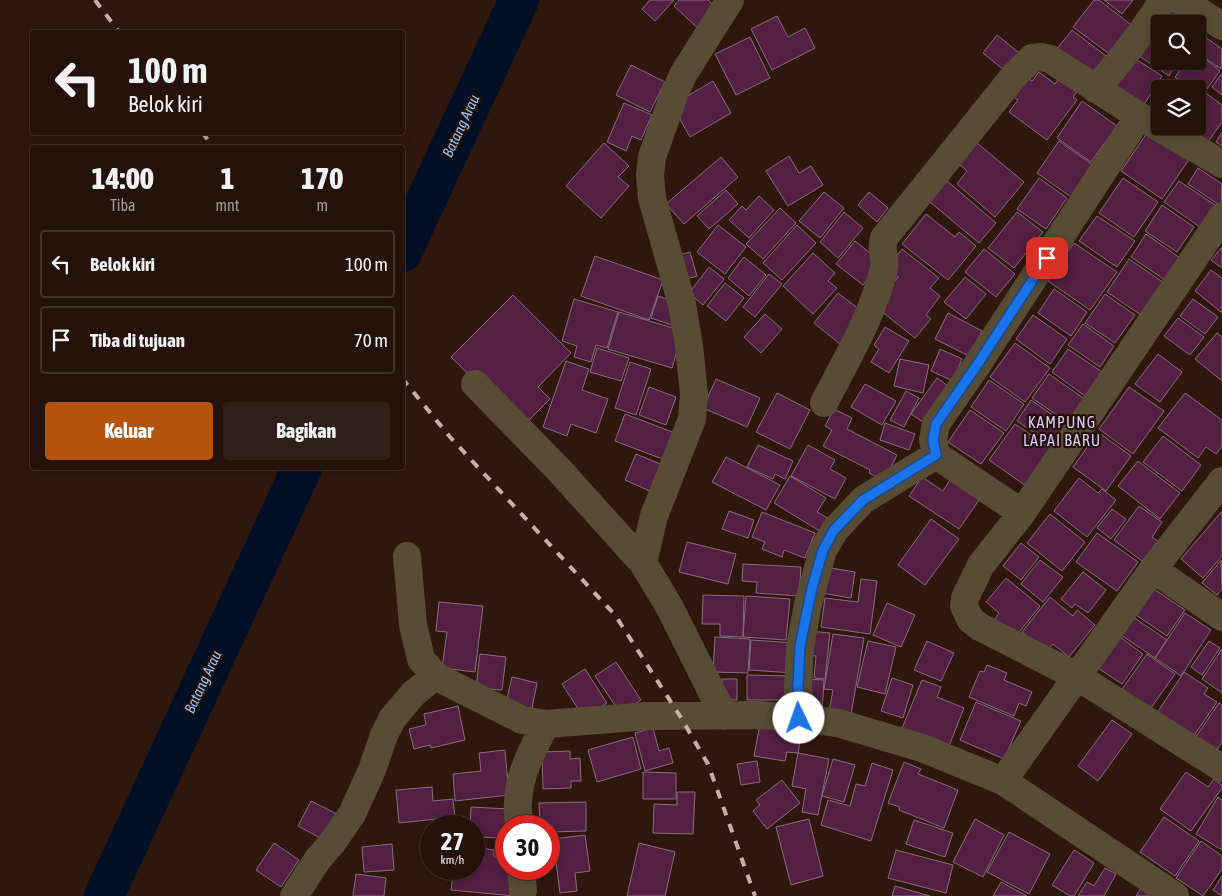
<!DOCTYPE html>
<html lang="id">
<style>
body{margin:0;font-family:"Asap Condensed",sans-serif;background:#2f1f18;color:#f1f3f6;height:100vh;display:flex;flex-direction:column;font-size:19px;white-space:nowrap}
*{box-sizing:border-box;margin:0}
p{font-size:16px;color:#a39d9c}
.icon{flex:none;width:28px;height:28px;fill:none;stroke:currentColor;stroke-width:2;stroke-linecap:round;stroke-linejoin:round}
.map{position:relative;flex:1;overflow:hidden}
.sheet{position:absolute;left:30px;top:145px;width:375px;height:325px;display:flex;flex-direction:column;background:#23110a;border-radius:5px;box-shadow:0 2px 12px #0003,0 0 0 1px #40312b}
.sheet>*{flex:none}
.hud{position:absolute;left:30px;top:30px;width:375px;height:105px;border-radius:5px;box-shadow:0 2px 12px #0003,0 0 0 1px #40312b;background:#23110a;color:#f1f3f6;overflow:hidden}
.tools{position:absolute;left:1151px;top:15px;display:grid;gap:10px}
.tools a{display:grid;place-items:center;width:55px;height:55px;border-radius:5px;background:#23110a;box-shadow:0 2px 12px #0003,0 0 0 1px #40312b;font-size:25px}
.speed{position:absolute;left:420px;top:815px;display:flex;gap:10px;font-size:25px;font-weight:700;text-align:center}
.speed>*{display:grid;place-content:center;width:65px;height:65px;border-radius:50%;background:#23110a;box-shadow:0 2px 12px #0003,0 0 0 1px #40312b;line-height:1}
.speed small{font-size:12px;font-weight:400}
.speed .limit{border:8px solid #d22;background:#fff;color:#111}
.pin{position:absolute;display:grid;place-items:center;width:42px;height:42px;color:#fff;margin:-21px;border-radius:10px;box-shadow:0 2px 8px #0006}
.me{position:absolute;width:55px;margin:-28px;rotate:357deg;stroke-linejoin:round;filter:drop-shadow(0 0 4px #0008)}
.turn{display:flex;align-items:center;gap:18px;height:105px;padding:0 15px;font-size:22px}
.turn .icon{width:65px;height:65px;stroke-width:2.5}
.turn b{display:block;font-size:35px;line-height:42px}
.eta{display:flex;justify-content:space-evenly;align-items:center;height:85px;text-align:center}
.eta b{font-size:30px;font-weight:800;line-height:35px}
.action{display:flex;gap:10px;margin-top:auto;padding:10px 15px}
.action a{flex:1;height:58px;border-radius:5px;background:#b45309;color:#fff;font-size:20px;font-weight:800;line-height:58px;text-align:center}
.action a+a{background:#2f1f18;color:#f1f3f6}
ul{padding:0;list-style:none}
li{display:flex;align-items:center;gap:15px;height:68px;margin:0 10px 8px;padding:0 5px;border:2px solid #40312b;border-radius:5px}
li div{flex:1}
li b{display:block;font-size:19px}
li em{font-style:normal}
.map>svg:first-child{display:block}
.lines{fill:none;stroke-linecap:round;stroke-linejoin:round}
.river{stroke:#000f26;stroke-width:40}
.building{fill:#531f43;stroke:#896d7e}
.minor{stroke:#584d34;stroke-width:28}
.rail{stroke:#c4b0a9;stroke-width:4;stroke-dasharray:9 9;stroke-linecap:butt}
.route-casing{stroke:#114b97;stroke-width:12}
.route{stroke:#1a73e8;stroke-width:9}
.labels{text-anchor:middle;stroke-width:4.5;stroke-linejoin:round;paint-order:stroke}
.water-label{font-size:15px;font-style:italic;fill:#8ec3fb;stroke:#250e06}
.quarter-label{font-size:16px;letter-spacing:1px;fill:#d3cbf7;stroke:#250e06}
</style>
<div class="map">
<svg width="1222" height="896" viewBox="0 0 1222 896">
<rect width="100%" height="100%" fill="#2f170e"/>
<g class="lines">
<!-- river -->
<path class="river" d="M402,252L519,0
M104,896L302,468"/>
</g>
<!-- building -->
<path class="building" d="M650,0H674L655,21L642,9Z
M679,0H708L720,11L701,31L674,6Z
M1094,0H1099L1134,27L1112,56L1073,27Z
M1104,0H1133L1122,14Z
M1166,7L1193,24H1160V61H1178L1169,76L1136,54Z
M777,16L788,37L805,28L815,48L772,70L751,29Z
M1198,27L1204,31L1198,41Z
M1072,30L1106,56L1091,76L1056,50Z
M997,35L1023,56L1009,74L983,53Z
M750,37L770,78L736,95L715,54Z
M1205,37L1222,49L1221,69L1198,53V49Z
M1198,53L1220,71L1201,97L1198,95V89H1190L1175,77L1187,61H1198Z
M1134,58L1162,76L1143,106L1115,88Z
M631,65L665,82L650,112L616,95Z
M1039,72L1055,84L1062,74L1080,87L1073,97L1077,100L1047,140L1009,112L1018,100L1012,96L1026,76L1032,81Z
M1222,73V95L1212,87Z
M1171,80L1183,89H1165Z
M713,81L731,113L690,137L672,105Z
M1207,94L1222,105V122L1208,142L1186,126H1198V107Z
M1160,95V120L1148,111Z
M1082,101L1117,126L1091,162L1057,138Z
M624,103L652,115L641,140L632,136L626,151L607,142Z
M1149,130L1190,158L1162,199L1121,171Z
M1222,132V146L1216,142Z
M1059,141L1097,168L1074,199L1037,173Z
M604,143L629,166L618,177L629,186L601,218L566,186Z
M977,143L1024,182L995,217L957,184L967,171L959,164Z
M789,156L799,173L811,166L823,185L788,206L766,171Z
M721,157L738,177L684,224L666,204Z
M1198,168L1222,184L1221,206L1188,184Z
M1039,178L1067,198L1046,229L1017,209Z
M1123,178L1158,202L1134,237L1099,213Z
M947,181L996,223L979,243L930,202Z
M1179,181L1215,205L1200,227L1164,202Z
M726,190L738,204L709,229L697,216Z
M824,192L844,208L820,238L799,221Z
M869,192L888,208L877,222L858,205Z
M759,196L774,210L749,238L729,220L742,206L746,210Z
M1162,205L1194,227L1177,252L1145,231Z
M780,208L796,223L763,259L746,244Z
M844,212L863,228L838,258L820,242Z
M1017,212L1043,232L1014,268L988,248Z
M926,214L955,237L959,232L976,246L948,280L902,244Z
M1097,216L1135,241L1117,267L1079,241Z
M718,225L746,247L725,274L697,252Z
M797,225L816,243L782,280L763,263Z
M1146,234L1180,258L1165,280L1131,257Z
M855,241L881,262L863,285L836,264Z
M1074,243L1117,272L1090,310L1048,281Z
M1222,247V268L1211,260Z
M902,249L939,278L930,288L940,296L926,315L931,319L915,338L875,306L898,277L887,268Z
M984,249L1015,274L996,297L965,272Z
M690,252L697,276L679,281L673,257Z
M813,253L835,273L828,281L837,288L813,314L783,286Z
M595,256L663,280L649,320L581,296Z
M744,257L766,275L749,296L728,278Z
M1129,259L1167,285L1144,317L1107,292Z
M709,267L724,279L703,305L689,293Z
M1211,270L1222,278V313L1195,291Z
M769,274L782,284L755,317L743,307Z
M965,277L986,294L966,319L944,302Z
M725,283L744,298L726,321L707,306Z
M1054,289L1087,312L1071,336L1038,313Z
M838,293L865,314L840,344L814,323Z
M1105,294L1135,315L1115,343L1085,323Z
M513,295L571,353L538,387L550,399L522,427L451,357Z
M658,296L680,304L672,325L651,318Z
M574,299L618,312L607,348L596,345L591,362L574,357L577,346L562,341Z
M1193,299L1218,317L1205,334L1180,316Z
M619,312L683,331L672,368L608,349Z
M948,313L982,331L969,356L935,339Z
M765,314L782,329L761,353L744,337Z
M1033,315L1067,339L1050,364L1016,339Z
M1178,318L1204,337L1190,355L1164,336Z
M1083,324L1114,346L1100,367L1068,345Z
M885,327L909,341L889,373L871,362L879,349L874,345Z
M1217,333L1222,337V381L1195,359Z
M1015,343L1050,368L1025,402L990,377Z
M597,348L629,358L621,381L590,372Z
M940,349L962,359L953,381L931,371Z
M1068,349L1105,374L1088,398L1052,372Z
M1158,354L1182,372L1160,402L1135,384Z
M900,359L929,365L923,393L894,386Z
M566,361L589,369L582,390L608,399L596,433L571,424L567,436L543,427Z
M630,362L651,369L636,415L615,408Z
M1049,374L1086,400L1070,424L1032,398Z
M937,378L951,388L926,424L911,414Z
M716,379L760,398L747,427L703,408Z
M989,380L1024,404L1006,431L971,407Z
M865,384L896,401L882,425L851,407Z
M649,387L676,397L666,425L639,415Z
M1129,387L1164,411L1133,454L1099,429Z
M906,391L919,398L904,427L890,420Z
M777,393L810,410L790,449L756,432Z
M1185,393L1222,420V446L1216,454L1206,447L1198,458L1158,428Z
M1031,400L1067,425L1052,445L1017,421Z
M834,409L852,418L847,429L897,455L884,481L869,473L870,470L823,446L832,430L825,426Z
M970,410L1004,433L981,464L948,442Z
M625,414L675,433L665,460L615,441Z
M885,423L915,434L909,450L880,440Z
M1015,424L1055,451L1029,488L989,460Z
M1098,432L1131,456L1106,491L1073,467Z
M1163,436L1201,465L1182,491L1143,462Z
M758,445L793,461L785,479L775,474L773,479L747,467Z
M808,445L835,460L830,469L846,478L835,499L791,476Z
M636,454L663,465L652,492L625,480Z
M726,457L780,485L766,510L712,482Z
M1138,461L1180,493L1160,519L1118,486Z
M790,476L826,498L817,512L831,520L823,533L774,503Z
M922,477L943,491L950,480L979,500L959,529L909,496Z
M1079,478L1098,493L1102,489L1116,500L1087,537L1054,511Z
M1139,506L1162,522L1152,537L1162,544L1146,564L1114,540Z
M1112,509L1126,519L1111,539L1097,528Z
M729,511L754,520L748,538L722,529Z
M1222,511V556L1203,578L1181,559Z
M762,512L815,533L805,558L784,550L782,557L762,549L765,542L752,537Z
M1050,514L1085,542L1062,571L1027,543Z
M931,519L959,539L925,585L898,565Z
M1097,533L1138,562L1117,591L1076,562Z
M687,542L736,554L728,584L679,572Z
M1021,543L1039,557L1021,580L1003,566Z
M1040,560L1063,577L1043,602L1021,584Z
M1221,560L1222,589L1217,595L1202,583Z
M743,564L801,567L799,596L756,593L757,582L742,581Z
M825,567L855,572L851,598L821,593Z
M1083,572L1106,590L1088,613L1075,604L1072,608L1061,599Z
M1006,578L1040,606L1016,636L995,619L999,613L986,602Z
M861,579L877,581L870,634L821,627L825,598L858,602Z
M1154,589L1185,610L1167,636L1136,615Z
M703,595L744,596L743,637L720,636V624H702Z
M746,596L790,599L786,640L743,637Z
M1050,597L1073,616L1077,610L1095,625L1069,657L1053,644L1046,652L1022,632Z
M439,602L483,606L475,672L442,668L447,632L436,631Z
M887,603L915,615L901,647L873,635Z
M1185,613L1211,630L1181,676L1155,658Z
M1133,617L1167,640L1155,658L1121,635Z
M809,631L830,633L825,679L814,678L816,656L807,655Z
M833,634L864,638L851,715L829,711L833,690L824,689Z
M715,637L750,639L748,673L713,672Z
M1120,637L1143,654L1122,684L1098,668Z
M751,640L796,643L794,673L749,670Z
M868,641L896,647L885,694L857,687Z
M927,641L954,653L941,681L914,670Z
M1209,641L1220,648L1202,675L1191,667Z
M1222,649V693L1202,679Z
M480,654L506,657L502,690L476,688Z
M1147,654L1175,674L1148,712L1120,692Z
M616,662L641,700L621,714L595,676Z
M987,665L1007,673L1004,680L1032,692L1026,706L1019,703L1014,716L969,697L980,671L984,672Z
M585,669L607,703L584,718L562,684Z
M1184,672L1208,688L1204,694L1217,702L1193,737L1157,713Z
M747,675L793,676V700H747Z
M512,677L537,683L531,713L505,707Z
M892,678L913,685L903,718L881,711Z
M722,679H737V700H722Z
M804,679L824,680L822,713L802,711Z
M922,680L941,687L937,697L964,708L947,751L900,733Z
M976,702L1021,721L1004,759L960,740Z
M1219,703L1222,705V742L1215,752L1195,738Z
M458,706L465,740L431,748L430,745L414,749L409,729L426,725L424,714Z
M1112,720L1132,734L1098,781L1078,766Z
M760,724L802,732L798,753L787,752L785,761L754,756Z
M653,728L659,751L669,748L673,763L645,771L635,733Z
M633,737L641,769L597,782L588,750Z
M505,750L509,795L455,801L453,774L481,771L479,753Z
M570,751V759L580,758L581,781H571V788L543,789L542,752Z
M798,753L829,759L818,815L802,812L806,789L792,786Z
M833,759L855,765L844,802L822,796Z
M757,761L760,782L741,785L737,764Z
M904,762L921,769L918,774L958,790L944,828L899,810L900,807L888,803Z
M872,763L893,770L871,841L821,825L828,800L850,806L856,784L865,786Z
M643,772L676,773V799H643Z
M1186,772L1208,787L1214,779L1222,785V788L1191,831L1160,809Z
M782,780L800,803L767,829L753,811L760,805L756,800Z
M432,787L433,801L453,799L455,817L399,823L396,790Z
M677,792H695L693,834L653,833L654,804L677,805Z
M1218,797L1222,800V850L1196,834Z
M311,801L337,814L324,840L298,826Z
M586,802V831L549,832V826H540L539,803Z
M471,807L510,809L506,826V838L474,837V826H470Z
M1164,817L1199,841L1175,876L1140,852Z
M809,819L823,876L791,885L776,827Z
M975,819L1004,835L983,877L953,862Z
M914,820L953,833L945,857L906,844Z
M1009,832L1050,854L1029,894L987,872Z
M585,835L590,871L575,873L577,891L560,893L553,839Z
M1201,841L1222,856V869L1203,896L1176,878Z
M274,843L299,860L281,887L256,870Z
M639,843L675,852L665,896H627Z
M392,844L394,870L364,872L362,847Z
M474,847L494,850V856L506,858V869H511L514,896L451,890L454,869H474Z
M896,850L953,865L946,893L888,878Z
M1074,850L1094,863L1074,896H1070L1052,885Z
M1105,868L1116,874L1104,896H1078L1087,882L1094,886Z
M356,874L386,878L384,896H353Z
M1222,876V896L1213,890Z
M1001,882L1027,896H993Z
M895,886L930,896H892Z
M1141,888L1153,896H1136Z"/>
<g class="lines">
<!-- minor -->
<path class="minor" d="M1181,0L1222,26
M1095,89C1121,61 1143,32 1163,0
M1222,217L1022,513L981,565L965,598L964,606L970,619L980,627L1078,677L1222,768
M475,384L559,470L643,563
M824,403C846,360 873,316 884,268C886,258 880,250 884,238L1014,76L1032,58L1041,57L1050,59L1139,116L1222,164
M1022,513L936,455L933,440L936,424L975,368L1139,116
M407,556L413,625L421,659L435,676L522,720L546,724L649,716L758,715L799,718L838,723L922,748L1003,781L1175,896
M1153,569L1222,617
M724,716L669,606L643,563L654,516L692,419L694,394L689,346L682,304L652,198L650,175L652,157L675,92L684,73L730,0
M799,718L798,686L800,647L808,604L823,550L835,530L863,500L936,455
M1003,781L1153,569L1222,481
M519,826C519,818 517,810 518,802C519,774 533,748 546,724
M521,869L523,890
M294,896L318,859L332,843L352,814L372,770L384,735L392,719L413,694L435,676"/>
<!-- rail -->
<path class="rail" d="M95,0L119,32
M202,132L214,148
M402,378L450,437L615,615L680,716L708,764L755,896"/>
</g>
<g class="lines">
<!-- route casing -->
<g class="route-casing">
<path id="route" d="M799,718L798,686L800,646L812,588L823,550L834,530L863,500L936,455L933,440L936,424L975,368L1047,258"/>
</g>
<!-- route -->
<use href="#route" class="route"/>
</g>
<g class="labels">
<!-- water labels -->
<g class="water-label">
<text transform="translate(461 126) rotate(-65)" y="5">Batang Arau</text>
<text transform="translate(203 682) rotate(-65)" y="5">Batang Arau</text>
</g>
<!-- quarter labels -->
<g class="quarter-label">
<text x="1062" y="428">KAMPUNG<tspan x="1062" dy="18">LAPAI BARU</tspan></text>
</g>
</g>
</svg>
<div class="tools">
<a><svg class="icon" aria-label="search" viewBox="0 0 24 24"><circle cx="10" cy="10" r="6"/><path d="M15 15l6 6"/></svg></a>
<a><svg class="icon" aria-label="layers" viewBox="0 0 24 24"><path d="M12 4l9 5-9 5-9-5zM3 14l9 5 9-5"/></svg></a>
</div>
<div class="speed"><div>27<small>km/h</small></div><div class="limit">30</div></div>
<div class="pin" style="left:1047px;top:258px;background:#d93025"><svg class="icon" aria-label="arrive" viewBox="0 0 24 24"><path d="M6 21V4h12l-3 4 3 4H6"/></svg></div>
<svg class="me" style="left:799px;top:718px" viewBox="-20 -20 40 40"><circle r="19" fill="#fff"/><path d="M0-13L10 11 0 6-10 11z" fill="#1a73e8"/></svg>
<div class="hud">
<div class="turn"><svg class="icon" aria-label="left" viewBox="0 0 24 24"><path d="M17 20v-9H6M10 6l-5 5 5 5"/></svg><div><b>100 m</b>Belok kiri</div></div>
</div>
<section class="sheet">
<div class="eta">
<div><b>14:00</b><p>Tiba</p></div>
<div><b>1</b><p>mnt</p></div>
<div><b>170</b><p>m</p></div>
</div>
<ul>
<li><svg class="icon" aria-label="left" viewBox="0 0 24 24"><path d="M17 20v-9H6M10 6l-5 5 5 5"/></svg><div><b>Belok kiri</b></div><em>100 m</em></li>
<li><svg class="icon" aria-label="arrive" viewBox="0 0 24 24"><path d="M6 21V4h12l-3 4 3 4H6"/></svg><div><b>Tiba di tujuan</b></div><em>70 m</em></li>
</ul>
<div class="action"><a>Keluar</a><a>Bagikan</a></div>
</section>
</div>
